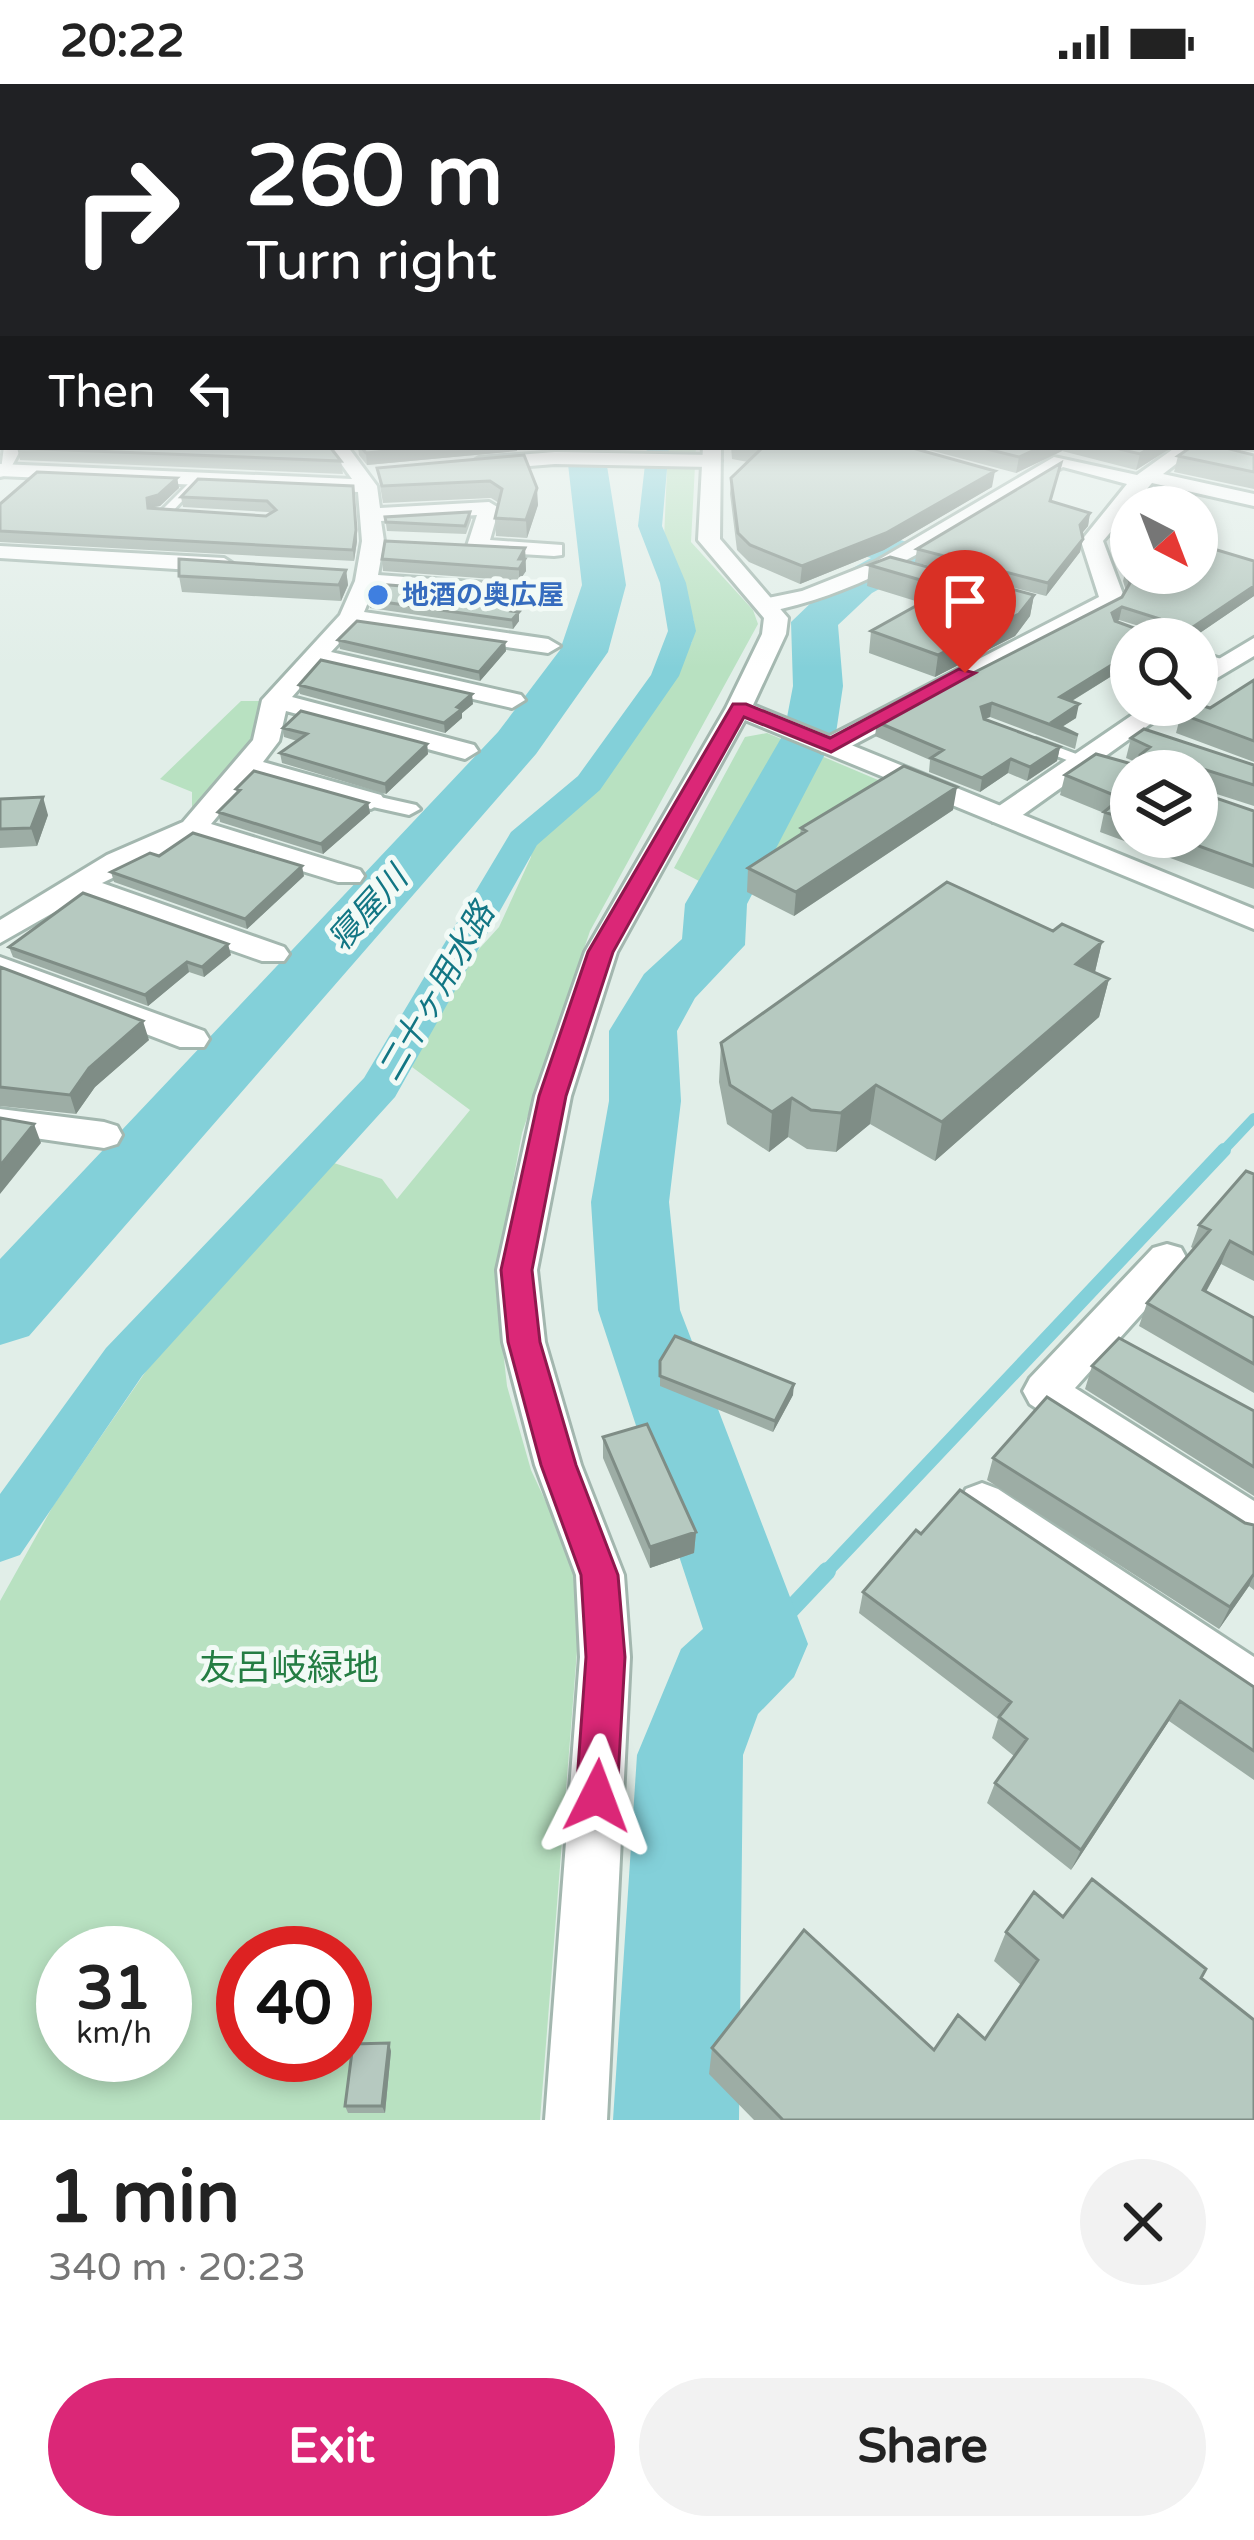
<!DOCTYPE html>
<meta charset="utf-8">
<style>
body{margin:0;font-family:"Varela Round","Noto Sans JP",sans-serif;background:#f2f2f2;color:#222;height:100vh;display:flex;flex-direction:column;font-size:45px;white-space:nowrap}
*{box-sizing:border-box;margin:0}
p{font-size:39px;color:#767676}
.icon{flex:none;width:66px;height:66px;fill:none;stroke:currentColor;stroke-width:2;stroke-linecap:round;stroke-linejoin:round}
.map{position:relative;height:2036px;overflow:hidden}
.drawer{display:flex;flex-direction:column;background:#fff;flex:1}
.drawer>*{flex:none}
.hud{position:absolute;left:0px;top:0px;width:1254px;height:366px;box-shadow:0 6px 18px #0003;background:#202124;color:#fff;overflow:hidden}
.needle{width:78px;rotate:138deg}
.controls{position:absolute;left:1110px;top:402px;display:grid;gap:24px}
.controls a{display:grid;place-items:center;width:108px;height:108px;border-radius:50%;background:#fff;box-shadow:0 6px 18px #0003;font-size:60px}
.speed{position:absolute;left:36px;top:1842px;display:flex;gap:24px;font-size:60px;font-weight:700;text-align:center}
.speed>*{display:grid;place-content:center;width:156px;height:156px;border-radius:50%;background:#fff;box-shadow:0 6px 18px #0003;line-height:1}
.speed small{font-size:30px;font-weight:400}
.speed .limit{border:18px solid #d22;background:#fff;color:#111}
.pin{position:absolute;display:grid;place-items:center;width:102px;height:102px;color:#fff;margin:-123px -51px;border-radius:50% 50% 50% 0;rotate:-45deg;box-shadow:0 0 12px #0007}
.pin .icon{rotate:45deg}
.me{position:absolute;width:132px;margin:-66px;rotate:3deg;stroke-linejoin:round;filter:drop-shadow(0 0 9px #0008)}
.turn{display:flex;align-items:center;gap:42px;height:252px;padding:0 48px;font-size:54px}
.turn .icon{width:156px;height:156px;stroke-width:2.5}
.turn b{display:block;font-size:84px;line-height:102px}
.then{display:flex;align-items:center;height:114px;padding:0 48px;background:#0003;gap:24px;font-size:45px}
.round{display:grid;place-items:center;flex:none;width:126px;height:126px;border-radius:63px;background:#f2f2f2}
.overview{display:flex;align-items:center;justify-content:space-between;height:204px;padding:0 48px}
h1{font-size:72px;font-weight:800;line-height:90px}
.primary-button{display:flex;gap:24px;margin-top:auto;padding:24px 48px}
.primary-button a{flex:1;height:138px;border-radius:72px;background:#db2777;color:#fff;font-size:48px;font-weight:800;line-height:138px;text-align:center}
.primary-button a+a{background:#f2f2f2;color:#222}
.status{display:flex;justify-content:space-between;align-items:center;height:84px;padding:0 60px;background:#fff;direction:ltr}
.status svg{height:33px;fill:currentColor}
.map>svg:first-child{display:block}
.green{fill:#b8e1c1;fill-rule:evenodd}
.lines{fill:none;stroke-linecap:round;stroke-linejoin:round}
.stream-far2{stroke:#83d0d9;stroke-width:10}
.stream-far1{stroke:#83d0d9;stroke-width:14}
.stream{stroke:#83d0d9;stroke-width:18}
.canal{fill:#83d0d9;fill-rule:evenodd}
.river{fill:#83d0d9;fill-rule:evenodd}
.service-casing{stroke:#a3b7af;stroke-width:6}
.pedestrian-casing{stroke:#a3b7af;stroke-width:6}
.minor-casing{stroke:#a3b7af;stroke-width:6}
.tertiary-casing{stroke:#a3b7af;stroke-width:6}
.service{fill:#fff;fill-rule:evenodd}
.pedestrian{fill:#fff;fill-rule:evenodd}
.minor{fill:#fff;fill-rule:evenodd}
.tertiary{fill:#fff;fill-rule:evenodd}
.wall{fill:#9dada5;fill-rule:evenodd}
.shaded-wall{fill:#7f8d86}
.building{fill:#b6c9c0;stroke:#7f8d86;stroke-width:3;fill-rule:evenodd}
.route{fill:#db2777;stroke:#8e194d;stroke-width:3}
.shop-dot{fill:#3f7fe0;stroke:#f2faf6;stroke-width:4.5}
.labels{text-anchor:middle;stroke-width:10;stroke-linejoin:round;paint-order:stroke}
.far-shop-label{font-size:27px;font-weight:bold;fill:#366cbe;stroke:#f2faf6;text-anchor:start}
.water-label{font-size:33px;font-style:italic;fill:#127684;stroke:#f2faf6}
.near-park-label{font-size:36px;fill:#247d43;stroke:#f2faf6}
</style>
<div class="status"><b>20:22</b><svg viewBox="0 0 49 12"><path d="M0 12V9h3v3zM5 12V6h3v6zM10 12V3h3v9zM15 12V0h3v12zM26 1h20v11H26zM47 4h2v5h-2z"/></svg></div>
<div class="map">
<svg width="1254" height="2036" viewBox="0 0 1254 2036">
<rect width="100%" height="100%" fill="#e1eee8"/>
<!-- green -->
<path class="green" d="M668,363H696L691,458L753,526L758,540L590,847L522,1049L495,1194L507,1302L531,1386L573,1476L581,1516L540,2036H0V1517L53,1422L153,1277L334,1079L382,1095L397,1115L470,1026L412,983L459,887L499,843L531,773L532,761L605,697L692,558L694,537L664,455ZM63,1869H165V1971H63ZM243,1869H345V1971H243Z
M241,617H262L251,661L205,723H192V708L160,695Z
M767,649L897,704L726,811L674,784L745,653Z"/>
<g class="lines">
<!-- stream-far2 -->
<path class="stream-far2" d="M1221,1069L1254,1034"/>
<!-- stream-far1 -->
<path class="stream-far1" d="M824,1490L1224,1066"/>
<!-- stream -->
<path class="stream" d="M758,1560L827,1487"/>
<!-- canal -->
<path class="canal" d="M647,363H669L662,442L686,499L696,547L679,592L600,706L537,761L395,1013L142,1292L20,1471L0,1478V1410L106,1264L364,994L511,748L578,692L651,591L668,547L660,499L638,442Z"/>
<!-- river -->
<path class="river" d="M566,363H604L626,501L608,568L536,670L29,1252L0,1261V1175L498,648L560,566L582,501Z
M763,363H822L828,371L809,396L812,409L854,426L860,435L855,442L923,463L930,472L923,481L872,509L838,541L843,602L836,649L747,820L745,861L695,914L677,947L681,1017L669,1118L680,1226L808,1560L794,1593L758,1630L743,1671L739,2036H613L637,1671L681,1565L703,1545L598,1226L591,1118L609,1017V947L644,890L682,855L685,820L784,649L793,602L791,538L840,491L871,474L805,454L799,445L806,436C782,426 775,421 769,395L785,376L769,371Z"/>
<!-- service casing -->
<g class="service-casing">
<path id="service" d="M192,396L200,398L169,431H161V427Z
M1197,567L1230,578L1232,581L1226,585L1197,575Z
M1036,655L1087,674L1089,677L1087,680H1077L1031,662L1029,659Z"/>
</g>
<!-- pedestrian casing -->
<g class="pedestrian-casing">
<path id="pedestrian" d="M371,711L416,721L420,725L409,731L364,721V713Z"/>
</g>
<!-- minor casing -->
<g class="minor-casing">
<path id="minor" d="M329,363H348L377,402L380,424L489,418L499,424L490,456L562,461V471L554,472L470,467L467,462L477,431L381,437L384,457L378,491L552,504L563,511L552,518L374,504L364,528L548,555L560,562L548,569L356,541L331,568L521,611L525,616L512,624L321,580L292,613L474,661L478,667L465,675L286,627L279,657L263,678L381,711L385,717L371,725L252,691L211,740L360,786L364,792L360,798H338L195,754L102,799L284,863L289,870L284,877H262L81,813L0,859V836L107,771L183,738L253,656L262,616L340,531L355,497L362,457L358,408L0,392V380L352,395Z
M1176,363H1198L1163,390L1254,410V422L1152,399L1103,457L1123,510L1117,522L840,668H822L818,662L822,656L1099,513L1081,457L1127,400L1063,383C965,439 880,506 767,528L756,521L759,516L802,507L875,478L1054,373L1137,391Z
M555,368L711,371L721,377L711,383L555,380L479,386L469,380L479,374Z
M0,462L224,474L235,481L224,488L0,474Z
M1254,554V572L1197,606V588Z
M1147,621H1177L1013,738H993L989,732L993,726Z
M0,873L204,947L209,955L204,963H180L0,894Z
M0,1025L104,1038L117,1042L122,1051L117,1060L104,1064L0,1049Z
M1167,1160L1181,1164L1187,1175L1181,1186L1075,1304L1254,1417V1463L1237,1457L1030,1320L1023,1307L1030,1294L1153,1164Z
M982,1399L998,1405L1254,1573V1627L1236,1619L966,1433L959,1419L966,1405Z"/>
</g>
<!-- tertiary casing -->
<g class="tertiary-casing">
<path id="tertiary" d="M4,363H22L7,391L0,393Z
M703,363H721L720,455L788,534L786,550L753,621L1254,825V845L745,636L617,868L571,1012L537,1186L545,1258L581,1381L624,1491L630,1573L607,2036H545L580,1573L576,1491L535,1381L503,1258L497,1186L535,1012L585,868L726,624L762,550L764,534L698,456Z"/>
</g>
<!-- service -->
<use href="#service" class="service"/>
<!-- pedestrian -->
<use href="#pedestrian" class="pedestrian"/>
<!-- minor -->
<use href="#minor" class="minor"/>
<!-- tertiary -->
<use href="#tertiary" class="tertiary"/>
</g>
<!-- wall -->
<path class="wall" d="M1251,299H1254V368L1222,363L1254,371V405L1174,388L1178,372L1190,363H1251Z
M17,363L341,377L343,390L20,376Z
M358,363H517V367L367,381L359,371Z
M731,363H909L992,403L884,466L800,500L749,478L737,466L730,410L731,394L748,378L732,375Z
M918,363H1177L1166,367L1136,386L1062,367L1016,389Z
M524,371L538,421L527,454L496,452L495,434L499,419L491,414L383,419L377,384Z
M1061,379L1051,417L1090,429L1088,442L1082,449L1083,455L1080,468L1046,512L915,478L917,465Z
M177,394L179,404L160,422L150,424L266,432L270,429L268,428L183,423L181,413L353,402L357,457L354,477L0,458V420Z
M470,428L471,436L466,450L387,447L385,433Z
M525,464L526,487L519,497L383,487L382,475Z
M869,481L1034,511L1030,532L1015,552L935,593L869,569L871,547L922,519L867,502Z
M1126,485L1254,512L1191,555H1131V580L1072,617L1076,634L1062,643L1078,651L1075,665L990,633L985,635L1060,663L1057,677L1027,697L1008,689L980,708L929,688L930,676L875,652L877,638L1122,513L1126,507L1123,497ZM1119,536L1149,545L1142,547L1116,538Z
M346,486L348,501L341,517L182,508L179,492Z
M521,511V520L516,528H519V537L513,545L370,524L369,516Z
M338,556L505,558L506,567L480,597L340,565Z
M1254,596V678L1176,649L1181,630L1210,624Z
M299,601L473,620L462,629V634L445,649L300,610Z
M283,644L427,660L428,670L386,710L282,679L280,669L297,657L284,653Z
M1131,654L1254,681V722L1201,705V709L1254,727V805L1100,748L1104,729L1060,711L1065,691L1138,682V679L1126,674ZM1131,687L1197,753H1131Z
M236,705L368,719L370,729L323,770L220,738L218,728L237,709Z
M0,715L48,731L37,762L0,764Z
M953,726L794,832L747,808L748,784L800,751L801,744Z
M111,788L304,792L247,845L114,798Z
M1053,847L1102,858L1095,888L1109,895L1099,933L935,1077L870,1040L836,1068L807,1065L788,1053L769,1068L727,1040L719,998L721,959Z
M9,863L231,871L204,893L189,888L148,922L13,873Z
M0,883L149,956L95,1003L76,1030L0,1022Z
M1254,1090V1197L1221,1180L1206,1208L1254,1234V1309L1139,1242L1147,1219L1194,1165L1191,1163L1199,1141Z
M660,1277L793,1311L773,1348L660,1302Z
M1092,1282L1254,1327V1412L1085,1305Z
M603,1353L696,1448L694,1469L650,1484L603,1374Z
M993,1374L1254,1441V1506L1249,1502L1219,1545L987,1396Z
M863,1508L1254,1603V1696L1169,1637L1071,1786L987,1719L995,1699L1014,1672L992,1654L998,1635L859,1529Z
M1063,1833L1201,1894L1254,2036H754L709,1990L712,1964L934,1966L985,1955L1021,1901L994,1877L1006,1848Z
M391,1967L385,2029H348L345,2022Z"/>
<!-- shaded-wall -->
<path class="shaded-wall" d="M426,363H517V367L367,381L366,369Z
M1041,363H1063L1062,367L1016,389L1019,373Z
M1151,363H1177L1166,367L1136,386L1140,370Z
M995,387L992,403L884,466L800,500L802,482Z
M177,394L179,404L160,422L148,424L147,414Z
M353,402L357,457L354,477L353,466Z
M537,404L538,421L527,454L526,436Z
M1090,429L1088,442L1078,454L1080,441Z
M1083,455L1080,468L1046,512L1048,499Z
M525,464L526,487L519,497V475Z
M346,486L348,501L341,517L339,501Z
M1254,502V512L1191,555H1185L1187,547Z
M521,511V520L512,536L511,527Z
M1034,511L1030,532L1015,552L935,593L938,571Z
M1122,523L1119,536L1109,542L1112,529Z
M519,528V537L513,545L512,536Z
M1173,542L1170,555H1153Z
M505,558L506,567L480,597L479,588Z
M1131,569V580L1057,626L1060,613Z
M472,610L473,620L462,629V634L445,649L444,639L457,623Z
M992,619L990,633L979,637L981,623Z
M1079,620L1076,634L1060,644L1052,638Z
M427,660L428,670L386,710L385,700Z
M1060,663L1057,677L1027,697L1030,683Z
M1011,675L1008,689L980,708L982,694Z
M957,703L953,726L794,832L796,808Z
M43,713L48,731L37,762L31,744Z
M368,719L370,729L323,770L321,760Z
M302,782L304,792L247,845L245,835Z
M1102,858L1093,896L1076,880Z
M228,860L231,871L204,893L202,883Z
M187,878L189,888L148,922L145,911Z
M1109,895L1099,933L935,1077L942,1038Z
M143,937L149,956L95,1003L76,1030L70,1011L89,984Z
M876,1001L870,1040L836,1068L841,1029Z
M792,1014L788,1053L769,1068L772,1028Z
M34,1040L41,1059L0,1110V1082Z
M1230,1157L1221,1180L1194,1229L1203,1206Z
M794,1300L793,1311L773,1348L775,1337Z
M696,1448L694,1469L650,1484V1463Z
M1254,1490L1249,1502L1219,1545L1230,1523Z
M1180,1617L1169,1637L1071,1786L1081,1766Z
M389,1959L391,1967L385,2029L382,2022Z"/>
<!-- building -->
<path class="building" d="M0,299H3V346L0,348Z
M1251,313L1254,325V352H1251Z
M330,363L341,377L17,364V363Z
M361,363H426L366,369Z
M755,363H909L995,387L886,449L802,482L750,461L738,449L731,394L762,364Z
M979,363H1041L1019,373Z
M1111,363H1151L1140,370Z
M1191,363H1222L1254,371V388L1178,372Z
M524,371L537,404L526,436L495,434L502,405L490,397L382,402L377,384Z
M1061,379L1050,417L1090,429L1080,441L1083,455L1048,499L917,465Z
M37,388L177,394L158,411L147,414L148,424L266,432L276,426L267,417L181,413L198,395L353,402L356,446L353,466L0,447V420Z
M470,428L465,442L386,438L385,433Z
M385,457L525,464L519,475H525L519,485L382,475Z
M1197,460L1254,477V502L1187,547L1173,542L1153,555H1131V569L1060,613L1079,620L1052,638L1078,651L992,619L981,623L984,635L1060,663L1030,683L1011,675L982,694L931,674L943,666L877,638L1122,513L1130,499L1126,485L1131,482V489H1197ZM1122,523L1160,535L1165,543L1142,547L1115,537L1112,529Z
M890,473L1034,511L1019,530L938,571L871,547L948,504L869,481Z
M179,475L346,486L339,501L179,492Z
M376,500L521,511L511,527L519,528L512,536L369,516Z
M357,537L505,558L479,588L338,556Z
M321,576L472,610L457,623L462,625L444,639L299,601Z
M1254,596V657L1181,630L1197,620L1210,624Z
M301,627L427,660L385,700L280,669L307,650L283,644Z
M1144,645L1254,681V701L1200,684L1201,709L1254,727V782L1174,753H1197V687H1131V737L1104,728L1121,714L1065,691L1096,670L1139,682L1140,671L1150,663L1131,654Z
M904,682L957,703L796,808L748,784L806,747L801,744Z
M254,687L368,719L321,760L218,728L240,706L236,705Z
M43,713L31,744L0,745V715Z
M193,749L302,782L245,835L111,788L150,769L159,772Z
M947,798L1053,847L1062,840L1102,858L1076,880L1109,895L942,1038L876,1001L841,1029L811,1026L792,1014L772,1028L730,1001L721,959Z
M83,809L228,860L202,883L187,878L145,911L9,863Z
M0,883L143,937L89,984L70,1011L0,1003Z
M0,1034L34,1040L0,1082Z
M1246,1087L1254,1090V1170L1230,1157L1203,1206L1254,1234V1280L1147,1219L1210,1146L1199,1141Z
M675,1252L794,1300L775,1337L660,1292V1277Z
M1119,1254L1254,1327V1383L1092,1282Z
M1047,1313L1245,1439L1254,1441V1490L1230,1523L993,1374Z
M647,1340L696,1448L650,1463L603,1353Z
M960,1406L1254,1603V1667L1180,1617L1081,1766L995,1699L1027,1655L999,1633L1011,1618L863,1508L916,1446L921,1450Z
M1092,1795L1206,1885L1201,1894L1254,1936V2036H783L712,1964L804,1846L934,1966L958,1931L985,1955L1038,1876L1006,1848L1034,1808L1063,1833Z
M389,1959L382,2022H345L353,1960Z"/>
<!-- sky -->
<linearGradient id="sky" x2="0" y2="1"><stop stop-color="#7fbfe2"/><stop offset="0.51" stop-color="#f2f7f5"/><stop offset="1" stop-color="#f2f7f5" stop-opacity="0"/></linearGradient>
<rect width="1254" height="584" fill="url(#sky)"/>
<!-- route -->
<path class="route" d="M959,585L975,589L831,668L744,633L613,868L566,1012L532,1186L540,1258L576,1381L618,1491L625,1573L617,1712L611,1727L597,1733L582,1727L576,1712L586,1573L581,1491L541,1381L508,1258L501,1186L539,1012L588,868L733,620H746L830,654Z"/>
<!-- markers -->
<circle class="shop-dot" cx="378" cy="511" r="12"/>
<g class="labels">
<!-- far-shop labels -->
<g class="far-shop-label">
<text x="402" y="520">地酒の奥広屋</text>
</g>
<!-- water labels -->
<g class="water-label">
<text transform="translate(367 824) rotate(-48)" y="12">寝屋川</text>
<text transform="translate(435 907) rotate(-60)" y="12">二十ヶ用水路</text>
</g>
<!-- near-park labels -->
<g class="near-park-label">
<text x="289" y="1596">友呂岐緑地</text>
</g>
</g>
</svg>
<div class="controls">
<a><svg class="needle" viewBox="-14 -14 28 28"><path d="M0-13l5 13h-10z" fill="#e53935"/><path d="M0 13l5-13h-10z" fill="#767676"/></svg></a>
<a><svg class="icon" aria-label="search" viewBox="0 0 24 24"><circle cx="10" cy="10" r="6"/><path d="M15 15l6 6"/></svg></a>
<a><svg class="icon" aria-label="layers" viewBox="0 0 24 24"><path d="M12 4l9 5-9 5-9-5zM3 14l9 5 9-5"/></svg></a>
</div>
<div class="speed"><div>31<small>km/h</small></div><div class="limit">40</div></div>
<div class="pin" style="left:965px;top:589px;background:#d93025"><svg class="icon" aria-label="arrive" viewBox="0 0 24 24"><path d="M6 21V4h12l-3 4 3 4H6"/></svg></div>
<svg class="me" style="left:597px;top:1712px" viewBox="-20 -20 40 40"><path d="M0-17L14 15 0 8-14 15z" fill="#db2777" stroke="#fff" stroke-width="4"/></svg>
<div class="hud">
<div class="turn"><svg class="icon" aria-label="right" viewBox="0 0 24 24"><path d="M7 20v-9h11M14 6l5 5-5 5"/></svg><div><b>260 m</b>Turn right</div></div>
<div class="then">Then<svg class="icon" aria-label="left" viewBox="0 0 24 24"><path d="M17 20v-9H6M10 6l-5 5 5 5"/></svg></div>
</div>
</div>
<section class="drawer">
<div class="overview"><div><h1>1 min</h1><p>340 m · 20:23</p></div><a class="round"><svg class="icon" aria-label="close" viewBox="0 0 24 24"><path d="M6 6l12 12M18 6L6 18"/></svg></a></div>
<div class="primary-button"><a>Exit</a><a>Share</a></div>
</section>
